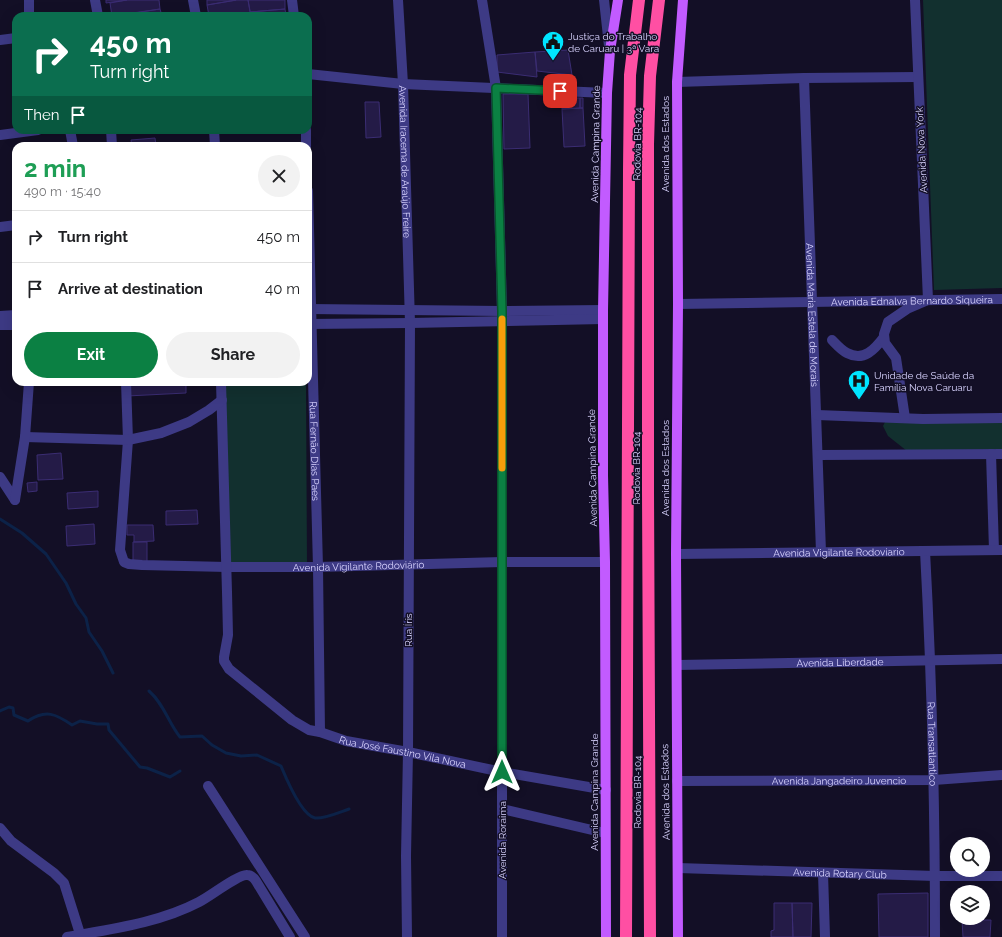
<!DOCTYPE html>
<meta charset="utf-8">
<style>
body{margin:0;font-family:Raleway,sans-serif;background:#f2f2f2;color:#202124;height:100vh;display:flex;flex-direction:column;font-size:15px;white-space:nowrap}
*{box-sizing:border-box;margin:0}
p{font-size:13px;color:#757577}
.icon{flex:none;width:22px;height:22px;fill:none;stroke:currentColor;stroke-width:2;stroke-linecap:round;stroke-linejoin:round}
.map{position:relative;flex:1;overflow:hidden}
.sheet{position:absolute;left:12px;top:142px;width:300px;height:244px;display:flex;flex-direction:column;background:#fff;border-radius:12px;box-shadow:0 4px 16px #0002}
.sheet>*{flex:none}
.hud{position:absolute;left:12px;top:12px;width:300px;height:122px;border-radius:12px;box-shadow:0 4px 16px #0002;background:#0b6e4f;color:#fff;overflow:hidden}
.buttons{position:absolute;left:950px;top:837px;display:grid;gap:8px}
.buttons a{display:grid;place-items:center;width:40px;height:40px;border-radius:50%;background:#fff;box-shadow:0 4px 16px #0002;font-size:20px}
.pin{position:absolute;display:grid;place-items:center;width:34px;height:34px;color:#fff;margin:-17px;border-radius:8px;box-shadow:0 2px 6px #0006}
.me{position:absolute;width:44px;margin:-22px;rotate:0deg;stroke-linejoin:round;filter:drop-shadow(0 0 3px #0008)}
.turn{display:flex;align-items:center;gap:14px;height:84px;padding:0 12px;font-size:18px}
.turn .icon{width:52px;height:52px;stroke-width:2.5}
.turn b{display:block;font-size:28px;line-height:34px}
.then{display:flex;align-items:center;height:38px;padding:0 12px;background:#0003;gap:8px;font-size:15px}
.round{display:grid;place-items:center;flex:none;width:42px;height:42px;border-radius:21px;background:#f2f2f2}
.headline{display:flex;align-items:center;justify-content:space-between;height:68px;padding:0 12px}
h1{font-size:24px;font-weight:700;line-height:30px;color:#1e9e55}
.action{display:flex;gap:8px;margin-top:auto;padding:8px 12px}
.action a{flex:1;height:46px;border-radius:24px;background:#0b8043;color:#fff;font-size:16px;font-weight:700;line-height:46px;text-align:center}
.action a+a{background:#f2f2f2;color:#202124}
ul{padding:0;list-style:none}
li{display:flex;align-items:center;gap:12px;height:52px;padding:0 12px;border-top:1px solid #e0e0e0}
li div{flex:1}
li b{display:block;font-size:15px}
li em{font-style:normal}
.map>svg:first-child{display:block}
.green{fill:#12302f}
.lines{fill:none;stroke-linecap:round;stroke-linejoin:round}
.stream{stroke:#0c2248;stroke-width:3}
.building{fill:#241b47;stroke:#3b2d73}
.street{stroke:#3d3a85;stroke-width:10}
.primary{stroke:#c25bff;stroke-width:10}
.highway{stroke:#ff4fa3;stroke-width:12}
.route-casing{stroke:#07532c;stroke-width:10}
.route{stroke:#0b8043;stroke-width:7}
.slow{stroke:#f59e0b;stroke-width:7}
.labels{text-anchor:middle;stroke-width:3;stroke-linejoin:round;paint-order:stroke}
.poi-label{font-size:10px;fill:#d9d4ff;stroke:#130f26;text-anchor:start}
.street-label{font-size:10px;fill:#d9d4ff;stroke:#130f26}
</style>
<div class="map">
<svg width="1002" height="937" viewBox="0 0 1002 937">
<rect width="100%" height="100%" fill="#130f26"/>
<!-- green -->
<path class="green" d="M923,0H1002V288L934,290Z
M226,382H306L307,566L225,564Z
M886,420L1002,421V449L907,451L888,436L883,426Z"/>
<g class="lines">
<!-- stream -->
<path class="stream" d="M0,519L22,533L46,554L66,583L76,604L86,618L89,632L102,651L113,673
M149,691C164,704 168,722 180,737L202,736L212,745L226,753L241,756L257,755L281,766C286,778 301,815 315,818C324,819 340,812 349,809
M0,711L9,707L13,708L14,715L28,721C46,709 56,714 72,725L80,721L97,724H108L109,730L140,767L147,768L170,777L180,771"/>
</g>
<!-- building -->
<path class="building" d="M106,0H127L106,3Z
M127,0H159L160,9L112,16L110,3Z
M207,0H236L207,5Z
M237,0H248L251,16H209L207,5Z
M248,0H285V9L250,12Z
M160,9L162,16H116Z
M285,9L286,16H251L250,12Z
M568,50L572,75L537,71L535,52Z
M535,52L537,77L497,72V55Z
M503,94H528L530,148L504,149Z
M562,98H580V108L562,109Z
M580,98H583V108H580Z
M365,102H379L381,137L366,138Z
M583,108L585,146L564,147L562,109Z
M155,138L156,146H132L131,140Z
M126,382H186V393L127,396Z
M61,453L63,479L38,480L37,455Z
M37,482V491L28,492L27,483Z
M98,491V507L68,509L67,493Z
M197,510L198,524L166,525V511Z
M94,524L95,544L67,546L66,526Z
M127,525H153L154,541L134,542V535H127Z
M133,542H147V564H133Z
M928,893V937H879L878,894Z
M774,903H792L793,937H771V931L774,930Z
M792,903H812L811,937H793Z
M962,920H991L990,937H963Z"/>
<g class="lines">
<!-- street -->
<g class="street">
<path d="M29,0V16"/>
<path d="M95,0L98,16"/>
<path d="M193,0L196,16"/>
<path d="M292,0L294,16"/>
<path id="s1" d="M398,0L403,84L410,323L408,752L406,856L407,937"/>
<path d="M482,0L496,88L502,311V937"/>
<path d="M604,0L609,46"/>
<path d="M0,40L16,38"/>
<path d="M308,74L403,84L607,93"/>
<path id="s2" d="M804,78L821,552"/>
<path d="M677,82L804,78L918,77"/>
<path d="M70,130L73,146"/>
<path d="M111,130L112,146"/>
<path d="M214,130L215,146"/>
<path d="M306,130V146"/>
<path d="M0,135L38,130"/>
<path id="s3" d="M308,191L318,567L320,732"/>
<path d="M0,227L16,225"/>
<path id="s4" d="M678,304L1002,299"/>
<path d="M308,309L502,311L603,310"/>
<path d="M0,316L16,315"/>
<path d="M308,324L410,323L603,319"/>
<path d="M0,325H16"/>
<path d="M832,340C836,344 841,350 847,353C864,362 875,349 884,337"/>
<path id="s5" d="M126,382L128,440L120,550L124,562L129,564L142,565L227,567H318L502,562H605"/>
<path id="s6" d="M221,382L227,592L228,635L224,657V661L229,669L292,720L309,730L320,732L346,741L408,752L502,772L606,790"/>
<path d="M817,415L923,419L1002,418"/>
<path d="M905,418L896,358L885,343L884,334L888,322L907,309L928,300L915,0"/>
<path d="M25,437L128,440L161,433L189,422L209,410L222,400"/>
<path d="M991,454L994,550"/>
<path d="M819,455L1002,454"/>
<path d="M0,477L15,500"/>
<path d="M15,500L25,437L29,382"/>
<path id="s7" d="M925,551C932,680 935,808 935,937"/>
<path id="s8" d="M676,554L1002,550"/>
<path id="s9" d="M677,665L1002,659"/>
<path id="s10" d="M677,781L934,780L1002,775"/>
<path d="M208,786L305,937"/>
<path d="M502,809L605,833"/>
<path d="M0,828L11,841L54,873L64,883L81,937"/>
<path id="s11" d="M678,868L935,876H1002"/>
<path d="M823,873L825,937"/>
<path d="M67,937C111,929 159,923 199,902C209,897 239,874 247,875C251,875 254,878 256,881L290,937"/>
</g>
<!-- primary -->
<path class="primary" d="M606,937L605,562L603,475V310L607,93L610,51L618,0
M678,937L676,554L678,304L677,82L683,0"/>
<!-- highway -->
<path class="highway" d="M626,937L629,170L630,75L639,0
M650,937L648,490V144L650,76L659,0"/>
</g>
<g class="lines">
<!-- route casing -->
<g class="route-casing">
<path id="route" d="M502,772V311L496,88L560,91"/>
</g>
<!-- route -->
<use href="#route" class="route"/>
<!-- slow -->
<path class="slow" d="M502,468V319"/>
</g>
<!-- icons -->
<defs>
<g id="civic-pin" transform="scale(1.15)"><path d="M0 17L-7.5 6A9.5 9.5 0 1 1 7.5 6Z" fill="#00e5ff" stroke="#130f26"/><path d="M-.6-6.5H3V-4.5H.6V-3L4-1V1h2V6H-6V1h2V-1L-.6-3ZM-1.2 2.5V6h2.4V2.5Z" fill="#111"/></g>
<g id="hospital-pin" transform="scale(1.15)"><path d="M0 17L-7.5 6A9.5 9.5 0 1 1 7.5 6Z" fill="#00e5ff" stroke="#130f26"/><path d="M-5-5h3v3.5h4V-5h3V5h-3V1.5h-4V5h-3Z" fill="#111"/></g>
</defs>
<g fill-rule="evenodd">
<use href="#civic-pin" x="553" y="42"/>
<use href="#hospital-pin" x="859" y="381"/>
</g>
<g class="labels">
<!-- poi labels -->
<g class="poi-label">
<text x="568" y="40">Justiça do Trabalho<tspan x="568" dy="12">de Caruaru | 3ª Vara</tspan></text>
<text x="874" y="379">Unidade de Saúde da<tspan x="874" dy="12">Família Nova Caruaru</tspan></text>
</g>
<!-- street labels -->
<g class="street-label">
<text transform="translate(595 144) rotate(-89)" y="4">Avenida Campina Grande</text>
<text transform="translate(637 144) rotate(-89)" y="4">Rodovia BR-104</text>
<text transform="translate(665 144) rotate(-90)" y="4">Avenida dos Estados</text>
<text transform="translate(921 150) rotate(-93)" y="4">Avenida Nova York</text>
<text dy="4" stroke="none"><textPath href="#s1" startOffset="162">Avenida Iracema de Araújo Freire</textPath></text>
<text dy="4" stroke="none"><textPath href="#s4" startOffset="234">Avenida Ednalva Bernardo Siqueira</textPath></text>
<text dy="4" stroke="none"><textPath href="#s2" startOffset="237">Avenida Maria Estela de Morais</textPath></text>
<text dy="4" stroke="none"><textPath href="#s3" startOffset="260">Rua Fernão Dias Paes</textPath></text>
<text transform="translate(592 468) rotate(-91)" y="4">Avenida Campina Grande</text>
<text transform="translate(636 468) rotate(-90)" y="4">Rodovia BR-104</text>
<text transform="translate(665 468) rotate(-90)" y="4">Avenida dos Estados</text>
<text dy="4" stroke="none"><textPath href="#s8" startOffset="163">Avenida Vigilante Rodoviario</textPath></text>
<text dy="4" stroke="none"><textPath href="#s5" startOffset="416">Avenida Vigilante Rodoviário</textPath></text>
<text transform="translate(408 630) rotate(-90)" y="4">Rua Íris</text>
<text dy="4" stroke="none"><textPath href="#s9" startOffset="163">Avenida Liberdade</textPath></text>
<text dy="4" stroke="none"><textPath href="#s7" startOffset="193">Rua Transatlantico</textPath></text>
<text dy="4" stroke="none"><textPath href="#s6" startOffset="486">Rua José Faustino Vila Nova</textPath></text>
<text dy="4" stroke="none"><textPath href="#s10" startOffset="162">Avenida Jangadeiro Juvencio</textPath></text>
<text transform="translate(594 792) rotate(-90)" y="4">Avenida Campina Grande</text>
<text transform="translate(637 792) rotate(-90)" y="4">Rodovia BR-104</text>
<text transform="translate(665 792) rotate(-91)" y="4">Avenida dos Estados</text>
<text transform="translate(502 840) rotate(-90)" y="4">Avenida Roraima</text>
<text dy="4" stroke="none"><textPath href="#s11" startOffset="162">Avenida Rotary Club</textPath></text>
</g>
</g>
</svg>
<div class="buttons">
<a><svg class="icon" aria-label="search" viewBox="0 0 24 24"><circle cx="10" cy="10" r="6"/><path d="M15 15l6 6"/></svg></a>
<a><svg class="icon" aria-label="layers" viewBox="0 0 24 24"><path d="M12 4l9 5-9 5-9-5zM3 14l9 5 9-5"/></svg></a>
</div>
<div class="pin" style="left:560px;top:91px;background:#d93025"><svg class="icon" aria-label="arrive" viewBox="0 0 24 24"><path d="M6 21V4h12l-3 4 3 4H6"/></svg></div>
<svg class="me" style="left:502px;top:772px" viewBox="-20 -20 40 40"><path d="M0-17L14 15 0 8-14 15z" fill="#0b8043" stroke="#fff" stroke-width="4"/></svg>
<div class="hud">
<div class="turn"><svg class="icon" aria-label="right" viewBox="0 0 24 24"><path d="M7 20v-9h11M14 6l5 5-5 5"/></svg><div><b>450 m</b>Turn right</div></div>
<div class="then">Then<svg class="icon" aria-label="arrive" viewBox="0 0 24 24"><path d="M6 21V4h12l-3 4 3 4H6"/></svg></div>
</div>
<section class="sheet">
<div class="headline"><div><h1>2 min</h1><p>490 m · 15:40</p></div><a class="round"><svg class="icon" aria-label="close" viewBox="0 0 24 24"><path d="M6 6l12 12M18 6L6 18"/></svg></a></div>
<ul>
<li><svg class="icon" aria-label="right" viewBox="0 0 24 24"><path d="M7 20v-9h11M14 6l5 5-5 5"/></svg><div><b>Turn right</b></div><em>450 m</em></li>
<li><svg class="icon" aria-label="arrive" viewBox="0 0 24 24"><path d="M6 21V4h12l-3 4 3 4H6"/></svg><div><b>Arrive at destination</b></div><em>40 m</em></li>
</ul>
<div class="action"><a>Exit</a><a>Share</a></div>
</section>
</div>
